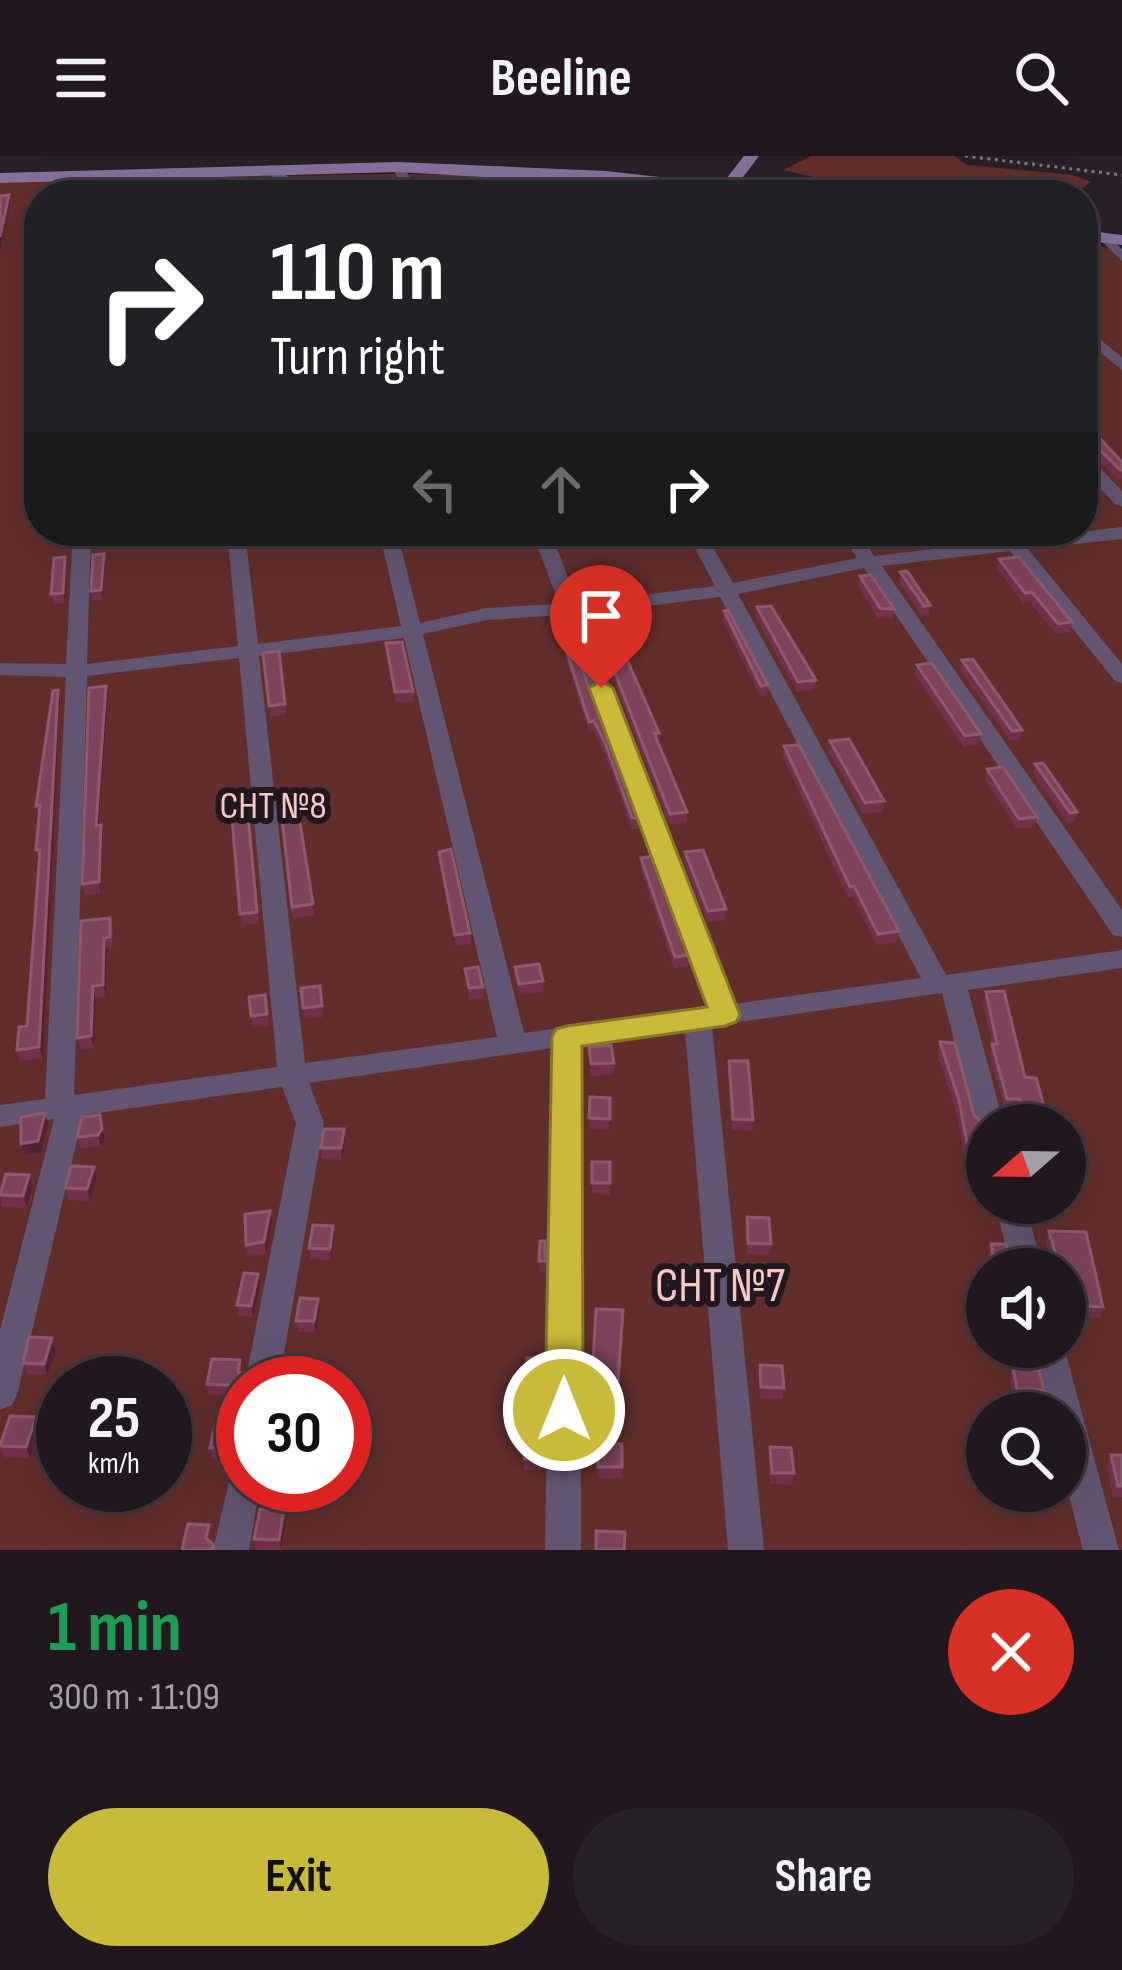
<!DOCTYPE html>
<meta charset="utf-8">
<style>
body{margin:0;font-family:"Sofia Sans Condensed",sans-serif;background:#282127;color:#f1f3f6;height:100vh;display:flex;flex-direction:column;font-size:45px;white-space:nowrap}
*{box-sizing:border-box;margin:0}
p{font-size:39px;color:#a2a0a4}
.icon{flex:none;width:66px;height:66px;fill:none;stroke:currentColor;stroke-width:2;stroke-linecap:round;stroke-linejoin:round}
.map{position:relative;height:1394px;overflow:hidden}
.drawer{display:flex;flex-direction:column;background:#20181e;flex:1}
.drawer>*{flex:none}
.guide{position:absolute;left:24px;top:24px;width:1074px;height:366px;border-radius:48px;box-shadow:0 12px 48px #0002,0 0 0 3px #3d373c;background:#202124;color:#fff;overflow:hidden}
.needle{width:78px;rotate:250deg}
.buttons{position:absolute;left:966px;top:948px;display:grid;gap:24px}
.buttons a{display:grid;place-items:center;width:120px;height:120px;border-radius:50%;background:#20181e;box-shadow:0 12px 48px #0002,0 0 0 3px #3d373c;font-size:60px}
.speed{position:absolute;left:36px;top:1200px;display:flex;gap:24px;font-size:60px;font-weight:700;text-align:center}
.speed>*{display:grid;place-content:center;width:156px;height:156px;border-radius:50%;background:#20181e;box-shadow:0 12px 48px #0002,0 0 0 3px #3d373c;line-height:1}
.speed small{font-size:30px;font-weight:400}
.speed .limit{border:18px solid #d22;background:#fff;color:#111}
.pin{position:absolute;display:grid;place-items:center;width:102px;height:102px;color:#fff;margin:-123px -51px;border-radius:50% 50% 50% 0;rotate:-45deg;box-shadow:0 0 12px #0007}
.pin .icon{rotate:45deg}
.me{position:absolute;width:132px;margin:-66px;rotate:0deg;stroke-linejoin:round;filter:drop-shadow(0 0 9px #0008)}
.turn{display:flex;align-items:center;gap:42px;height:252px;padding:0 48px;font-size:54px}
.turn .icon{width:156px;height:156px;stroke-width:2.5}
.turn b{display:block;font-size:84px;line-height:102px}
.lanes{display:flex;align-items:center;height:114px;padding:0 48px;background:#0003;justify-content:center;gap:60px;direction:ltr}
.lanes .off{opacity:.35}
.round{display:grid;place-items:center;flex:none;width:126px;height:126px;border-radius:63px;background:#282127}
.headline{display:flex;align-items:center;justify-content:space-between;height:204px;padding:0 48px}
h1{font-size:72px;font-weight:700;line-height:90px;color:#1e9e55}
.cta{display:flex;gap:24px;margin-top:auto;padding:24px 48px}
.cta a{flex:1;height:138px;border-radius:72px;background:#c9ba3a;color:#111;font-size:48px;font-weight:700;line-height:138px;text-align:center}
.cta a+a{background:#282127;color:#f1f3f6}
header{display:flex;justify-content:space-between;align-items:center;height:156px;padding:0 48px;background:#20181e;font-size:54px;font-weight:700}
.map>svg:first-child{display:block}
.green{fill:#612e2b;fill-rule:evenodd}
.lines{fill:none;stroke-linecap:round;stroke-linejoin:round}
.path{stroke:#80787f;stroke-width:3;stroke-dasharray:3 4.5;stroke-linecap:butt}
.street{fill:#625571;fill-rule:evenodd}
.secondary{fill:#86719c;fill-rule:evenodd}
.wall{fill:#71314b}
.shaded-wall{fill:#502336}
.building{fill:#7d435b;stroke:#8c5a6f;stroke-width:3}
.route{fill:#c9ba3a;stroke:#837926;stroke-width:3}
.labels{text-anchor:middle;stroke-width:12;stroke-linejoin:round;paint-order:stroke}
.park-label{font-size:39px;fill:#f6c8c4;stroke:#21171f}
.near-park-label{font-size:48px;fill:#f6c8c4;stroke:#21171f}
</style>
<header><svg class="icon" aria-label="menu" viewBox="0 0 24 24"><path d="M4 6h16M4 12h16M4 18h16"/></svg>Beeline<svg class="icon" aria-label="search" viewBox="0 0 24 24"><circle cx="10" cy="10" r="6"/><path d="M15 15l6 6"/></svg></header>
<div class="map">
<svg width="1122" height="1394" viewBox="0 0 1122 1394">
<rect width="100%" height="100%" fill="#2a2028"/>
<!-- green -->
<path class="green" d="M811,0H954L967,9L1073,19L1091,26L1075,37L818,22L783,14Z
M393,18L513,20L770,39H39V375H1083V88L1122,94V1394H0V25ZM987,969H1065V1047H987ZM987,1113H1065V1191H987ZM63,1227H165V1329H63ZM243,1227H345V1329H243ZM987,1257H1065V1335H987Z"/>
<g class="lines">
<!-- path -->
<path class="path" d="M965,0L1122,19"/>
<!-- street -->
<path class="street" d="M398,7L404,11L419,39H407L392,11Z
M270,9L274,10L312,39H298L266,16Z
M517,11L523,15L526,39H514L511,15Z
M132,14L205,36L207,39H188L128,21Z
M59,16L94,27L100,39H88L85,32L55,23Z
M606,16L610,17L624,39H612L600,20Z
M1105,78L1122,93V105L1098,82Z
M1083,170L1122,201V214L1083,182Z
M1083,299L1089,300L1122,335V350L1116,349L1083,314Z
M1122,371V383L1028,393L1122,508V527L1115,525L1010,395L882,410L1122,754V781L1113,779L864,412L738,438L946,819L1122,794V812L968,834L1004,969H987V979L980,977L976,969L942,837L712,870L764,1394H728L685,874L581,888V1394H545L553,892L309,927L324,967L279,1227H245L296,967L282,931L83,959L17,1239L12,1249L0,1254V1174L54,963L0,971V949L45,943L66,521L0,519V507L66,508L73,375H91L87,508L238,490L227,375H245L258,488L401,470L379,375H397L420,467L487,452L559,448L532,375H550L578,447L715,430L686,375H704L733,427L857,402L839,375H857L874,400L1002,385V378L1009,376L1020,383ZM720,441L921,822L734,848L583,458ZM563,459L709,851L524,877L423,478L487,464ZM404,482L497,881L305,907L259,500ZM239,502L277,911L74,939L87,520Z
M995,1047H1025L1043,1113H1011Z
M1032,1191H1064L1119,1394H1083L1065,1324V1257H1048Z
M243,1312V1329H260L249,1394H213L231,1317Z"/>
<!-- secondary -->
<path class="secondary" d="M744,0H759L737,29L791,39L398,16L0,27V17L398,6L606,15L722,28Z
M1083,74L1122,79V89L1083,84Z"/>
</g>
<!-- wall -->
<path class="wall" d="M1083,143L1092,152L1091,160H1083Z
M1083,265L1122,306V323L1118,324L1092,297L1084,295Z
M1083,308L1090,317L1088,326L1083,321Z
M999,403L1072,466L1070,476L1056,478L1030,446L1023,447L997,413Z
M105,408L103,444H93L91,435Z
M67,411L65,447L54,448L51,438Z
M900,416L930,449L929,459L922,460L899,426Z
M860,420L894,453L893,463L878,462L858,430Z
M757,451L816,524L815,534L797,536L756,461Z
M724,455L768,529L767,539L760,540L723,465Z
M603,486L659,577L658,587L687,656L686,667L669,669L603,496Z
M386,487L413,535L414,545L396,547Z
M565,490L638,662V673H632L605,598L594,576H589L565,501Z
M279,495L287,559L270,561L263,497Z
M962,504L1022,574L1020,584L1010,585L960,514Z
M917,509L981,578L979,589L963,591L915,519Z
M106,530L108,540L99,670L101,669L103,680L101,737L85,739L82,728Z
M58,534L60,545L43,902L20,905L17,894L27,870L39,705L36,694L39,660L36,650Z
M830,585L884,645L883,656L863,658L829,596Z
M784,590L899,775L897,786L876,789L853,741L848,742L783,601Z
M1035,608L1077,656L1075,666L1067,667L1033,618Z
M987,613L1037,661L1034,671L1017,673L985,624Z
M280,645L297,648L314,759L293,762Z
M247,648L259,767L242,769L240,758Z
M439,696L470,777L471,788L456,790Z
M685,696L726,753L725,764L707,766L684,707Z
M641,702L690,799L689,810L674,812L641,713Z
M110,762L113,773L112,792L107,793L106,840L96,842L94,892L80,893L77,882Z
M515,811L543,825L544,836L520,839L515,822Z
M465,813L483,831V842L469,844Z
M320,830L323,861L305,863L301,832Z
M986,836L1025,921L1049,969H1020L1017,955L1005,954L990,899L992,888L983,847Z
M265,839L269,869L253,871L249,841Z
M940,886L974,959L987,975V1004H965L956,955L937,898Z
M589,891L614,907V918L591,920Z
M729,905L753,964L752,975L732,974Z
M590,941L610,942L609,974L589,973Z
M103,970L105,984L100,990L80,993L77,981Z
M344,973L345,985L342,1004L322,1003L321,992Z
M592,1006H610V1039L592,1038Z
M94,1011L97,1023L90,1045L68,1044L65,1032Z
M29,1019L32,1031L27,1052L2,1051L0,1035Z
M980,1020H987V1047H993L991,1050H981L977,1032Z
M1065,1031L1068,1041L1064,1052L1031,1051L1028,1047H1065Z
M747,1061L771,1088L770,1099L747,1098Z
M272,1066L266,1098L248,1100L246,1089Z
M333,1070L335,1081L331,1104L310,1103L309,1092Z
M1049,1075L1103,1151L1100,1162L1067,1161L1065,1154V1113H1054L1046,1086Z
M540,1085H545V1116H539Z
M991,1088L1011,1105L1022,1110L1021,1113H991L988,1099Z
M260,1129L253,1161L239,1160L237,1149Z
M318,1143L320,1154L316,1177L298,1176L296,1165Z
M596,1153L623,1154L618,1237H591Z
M56,1194L47,1219L27,1218L23,1207Z
M527,1202H543V1237H525Z
M240,1204L243,1220H277L307,1210L309,1221L243,1227V1241L209,1239L207,1228Z
M760,1209L784,1232L782,1243L760,1242Z
M1013,1213L1044,1234L1041,1245L1014,1244L1010,1224Z
M36,1261L40,1272L30,1302L4,1301L0,1290Z
M542,1275V1314H524V1303Z
M242,1281L237,1304L212,1303L210,1292Z
M599,1287L622,1288V1322H598Z
M770,1291L794,1317L792,1329L770,1328L769,1303Z
M1111,1299H1122V1341H1113L1107,1310Z
M284,1354L286,1365L281,1394H257L254,1383Z"/>
<!-- shaded-wall -->
<path class="shaded-wall" d="M9,39L10,47L0,97V81Z
M104,398L105,408L103,444L101,434Z
M65,401L67,411L65,447L63,437Z
M106,530L108,540L98,681L96,670Z
M58,534L60,545L43,902L39,891Z
M101,669L103,680L101,737L99,726Z
M104,782L107,793L106,840L103,829Z
M93,830L96,842L94,892L91,880Z
M45,957L48,968L41,996L25,999L21,988Z
M100,959L105,984L100,990L98,979Z
M344,973L345,985L342,1004L341,992Z
M94,1011L97,1023L90,1045L87,1033Z
M29,1019L32,1031L27,1052L23,1040Z
M270,1055L272,1066L266,1098L264,1086Z
M333,1070L335,1081L331,1104L330,1093Z
M258,1118L260,1129L253,1161L251,1150Z
M318,1143L320,1154L316,1177L314,1165Z
M52,1182L56,1194L47,1219L44,1208Z
M36,1261L40,1272L30,1302L26,1291Z
M240,1270L242,1281L237,1304L235,1292Z
M284,1354L286,1365L281,1394L279,1384Z"/>
<!-- building -->
<path class="building" d="M538,29L543,39H504L500,32L526,36Z
M9,39L0,81V40Z
M1083,265L1122,306V314H1120L1094,288L1086,285L1083,288Z
M104,398L101,434L91,435L93,399Z
M65,401L63,437L51,438L54,402Z
M1019,401L1072,466L1058,468L1032,436L1025,437L999,403Z
M907,415L930,449L924,450L900,416Z
M871,419L894,453L880,452L860,420Z
M771,450L816,524L798,526L757,451Z
M728,454L768,529L761,530L724,455Z
M619,485L659,577H654L687,656L670,658L603,486Z
M402,486L413,535L395,536L386,487Z
M573,489L638,662H632L605,587L594,565L589,566L565,490Z
M279,495L285,548L269,550L263,497Z
M973,503L1022,574L1012,575L962,504Z
M932,507L981,578L965,580L917,509Z
M106,530L96,670L101,669L99,726L82,728L89,532Z
M58,534L39,891L17,894L19,871L27,870L40,694H36L40,649L36,650L53,535Z
M849,583L884,645L865,647L830,585Z
M799,589L899,775L878,778L854,730L850,731L784,590Z
M1043,607L1077,656L1070,657L1035,608Z
M1003,611L1037,661L1019,663L987,613Z
M280,645L297,648L313,748L292,751Z
M247,648L257,756L240,758L231,650Z
M451,693L470,777L455,779L439,696Z
M703,694L726,753L708,755L685,696Z
M653,700L690,799L675,801L641,702Z
M110,762V781L104,782L103,829L93,830L91,880L77,882L81,765Z
M539,808L543,825L519,828L515,811Z
M478,811L483,831L469,832L465,813Z
M320,830L322,850L303,852L301,832Z
M1004,835L1025,921L1036,922L1049,969H1025L1020,943H1007L992,888H997L986,836Z
M265,839L267,858L251,860L249,841Z
M940,886L955,887L974,959L986,971L987,993H968L959,944Z
M611,889L614,907L591,908L589,891Z
M729,905H748L753,964L733,963Z
M590,941L610,942V963L589,962Z
M45,957L38,985L21,988V961Z
M100,959L102,973L98,979L77,981L82,961Z
M324,973H344L341,992H321Z
M592,1006H610V1027H592Z
M71,1010L94,1011L87,1033L65,1032Z
M6,1018L29,1019L23,1040L0,1039Z
M980,1020H987V1039H983Z
M270,1055L264,1086L246,1089L245,1058Z
M747,1061L769,1062L771,1088L748,1087Z
M313,1069L333,1070L330,1093L309,1092Z
M1049,1075L1086,1076L1103,1151L1070,1150L1065,1131V1113H1060Z
M540,1085H545V1105H539Z
M991,1088H1006L1011,1105L1022,1110L995,1109Z
M244,1117L258,1118L251,1150L237,1149Z
M300,1142L318,1143L314,1165H296Z
M596,1153L623,1154L618,1226L592,1225Z
M29,1181L52,1182L44,1208L23,1207Z
M527,1202H543V1226L525,1225Z
M212,1203L240,1204L238,1215L243,1220H277L283,1209L307,1210L304,1227H243V1230L207,1228Z
M760,1209L782,1210L784,1232L761,1231Z
M1013,1213L1039,1214L1044,1234L1017,1233Z
M10,1260L36,1261L26,1291L0,1290Z
M215,1269L240,1270L235,1292H210Z
M525,1274L542,1275V1303H524Z
M599,1287L622,1288V1311H598Z
M770,1291L791,1292L794,1317H772Z
M1111,1299H1122V1330H1118Z
M260,1353L284,1354L279,1384L254,1383Z
M188,1368L209,1369L206,1382L213,1388L212,1394H182Z
M596,1375L625,1376L624,1394H596Z"/>
<!-- route -->
<path class="route" d="M601,525L613,532L740,859L736,866L725,870L582,890L583,1254L578,1266L564,1271L550,1266L545,1254L552,881L556,873L567,870L707,851L589,532Z"/>
<g class="labels">
<!-- park labels -->
<g class="park-label">
<text x="273" y="662">СНТ №8</text>
</g>
<!-- near-park labels -->
<g class="near-park-label">
<text x="720" y="1145">СНТ №7</text>
</g>
</g>
</svg>
<div class="buttons">
<a><svg class="needle" viewBox="-14 -14 28 28"><path d="M0-13l5 13h-10z" fill="#e53935"/><path d="M0 13l5-13h-10z" fill="#a2a0a4"/></svg></a>
<a><svg class="icon" aria-label="sound" viewBox="0 0 24 24"><path d="M4 9h4l5-4v14l-5-4H4zM17 9q2 3 0 6"/></svg></a>
<a><svg class="icon" aria-label="search" viewBox="0 0 24 24"><circle cx="10" cy="10" r="6"/><path d="M15 15l6 6"/></svg></a>
</div>
<div class="speed"><div>25<small>km/h</small></div><div class="limit">30</div></div>
<div class="pin" style="left:601px;top:532px;background:#d93025"><svg class="icon" aria-label="arrive" viewBox="0 0 24 24"><path d="M6 21V4h12l-3 4 3 4H6"/></svg></div>
<svg class="me" style="left:564px;top:1254px" viewBox="-20 -20 40 40"><circle r="17" fill="#c9ba3a" stroke="#fff" stroke-width="3"/><path d="M0-11L8 9 0 5-8 9z" fill="#fff"/></svg>
<div class="guide">
<div class="turn"><svg class="icon" aria-label="right" viewBox="0 0 24 24"><path d="M7 20v-9h11M14 6l5 5-5 5"/></svg><div><b>110 m</b>Turn right</div></div>
<div class="lanes"><svg class="icon off" aria-label="left" viewBox="0 0 24 24"><path d="M17 20v-9H6M10 6l-5 5 5 5"/></svg><svg class="icon off" aria-label="ahead" viewBox="0 0 24 24"><path d="M12 20V5M6 11l6-6 6 6"/></svg><svg class="icon" aria-label="right" viewBox="0 0 24 24"><path d="M7 20v-9h11M14 6l5 5-5 5"/></svg></div>
</div>
</div>
<section class="drawer">
<div class="headline"><div><h1>1 min</h1><p>300 m · 11:09</p></div><a class="round" style="background:#d93025;color:#fff"><svg class="icon" aria-label="close" viewBox="0 0 24 24"><path d="M6 6l12 12M18 6L6 18"/></svg></a></div>
<div class="cta"><a>Exit</a><a>Share</a></div>
</section>
